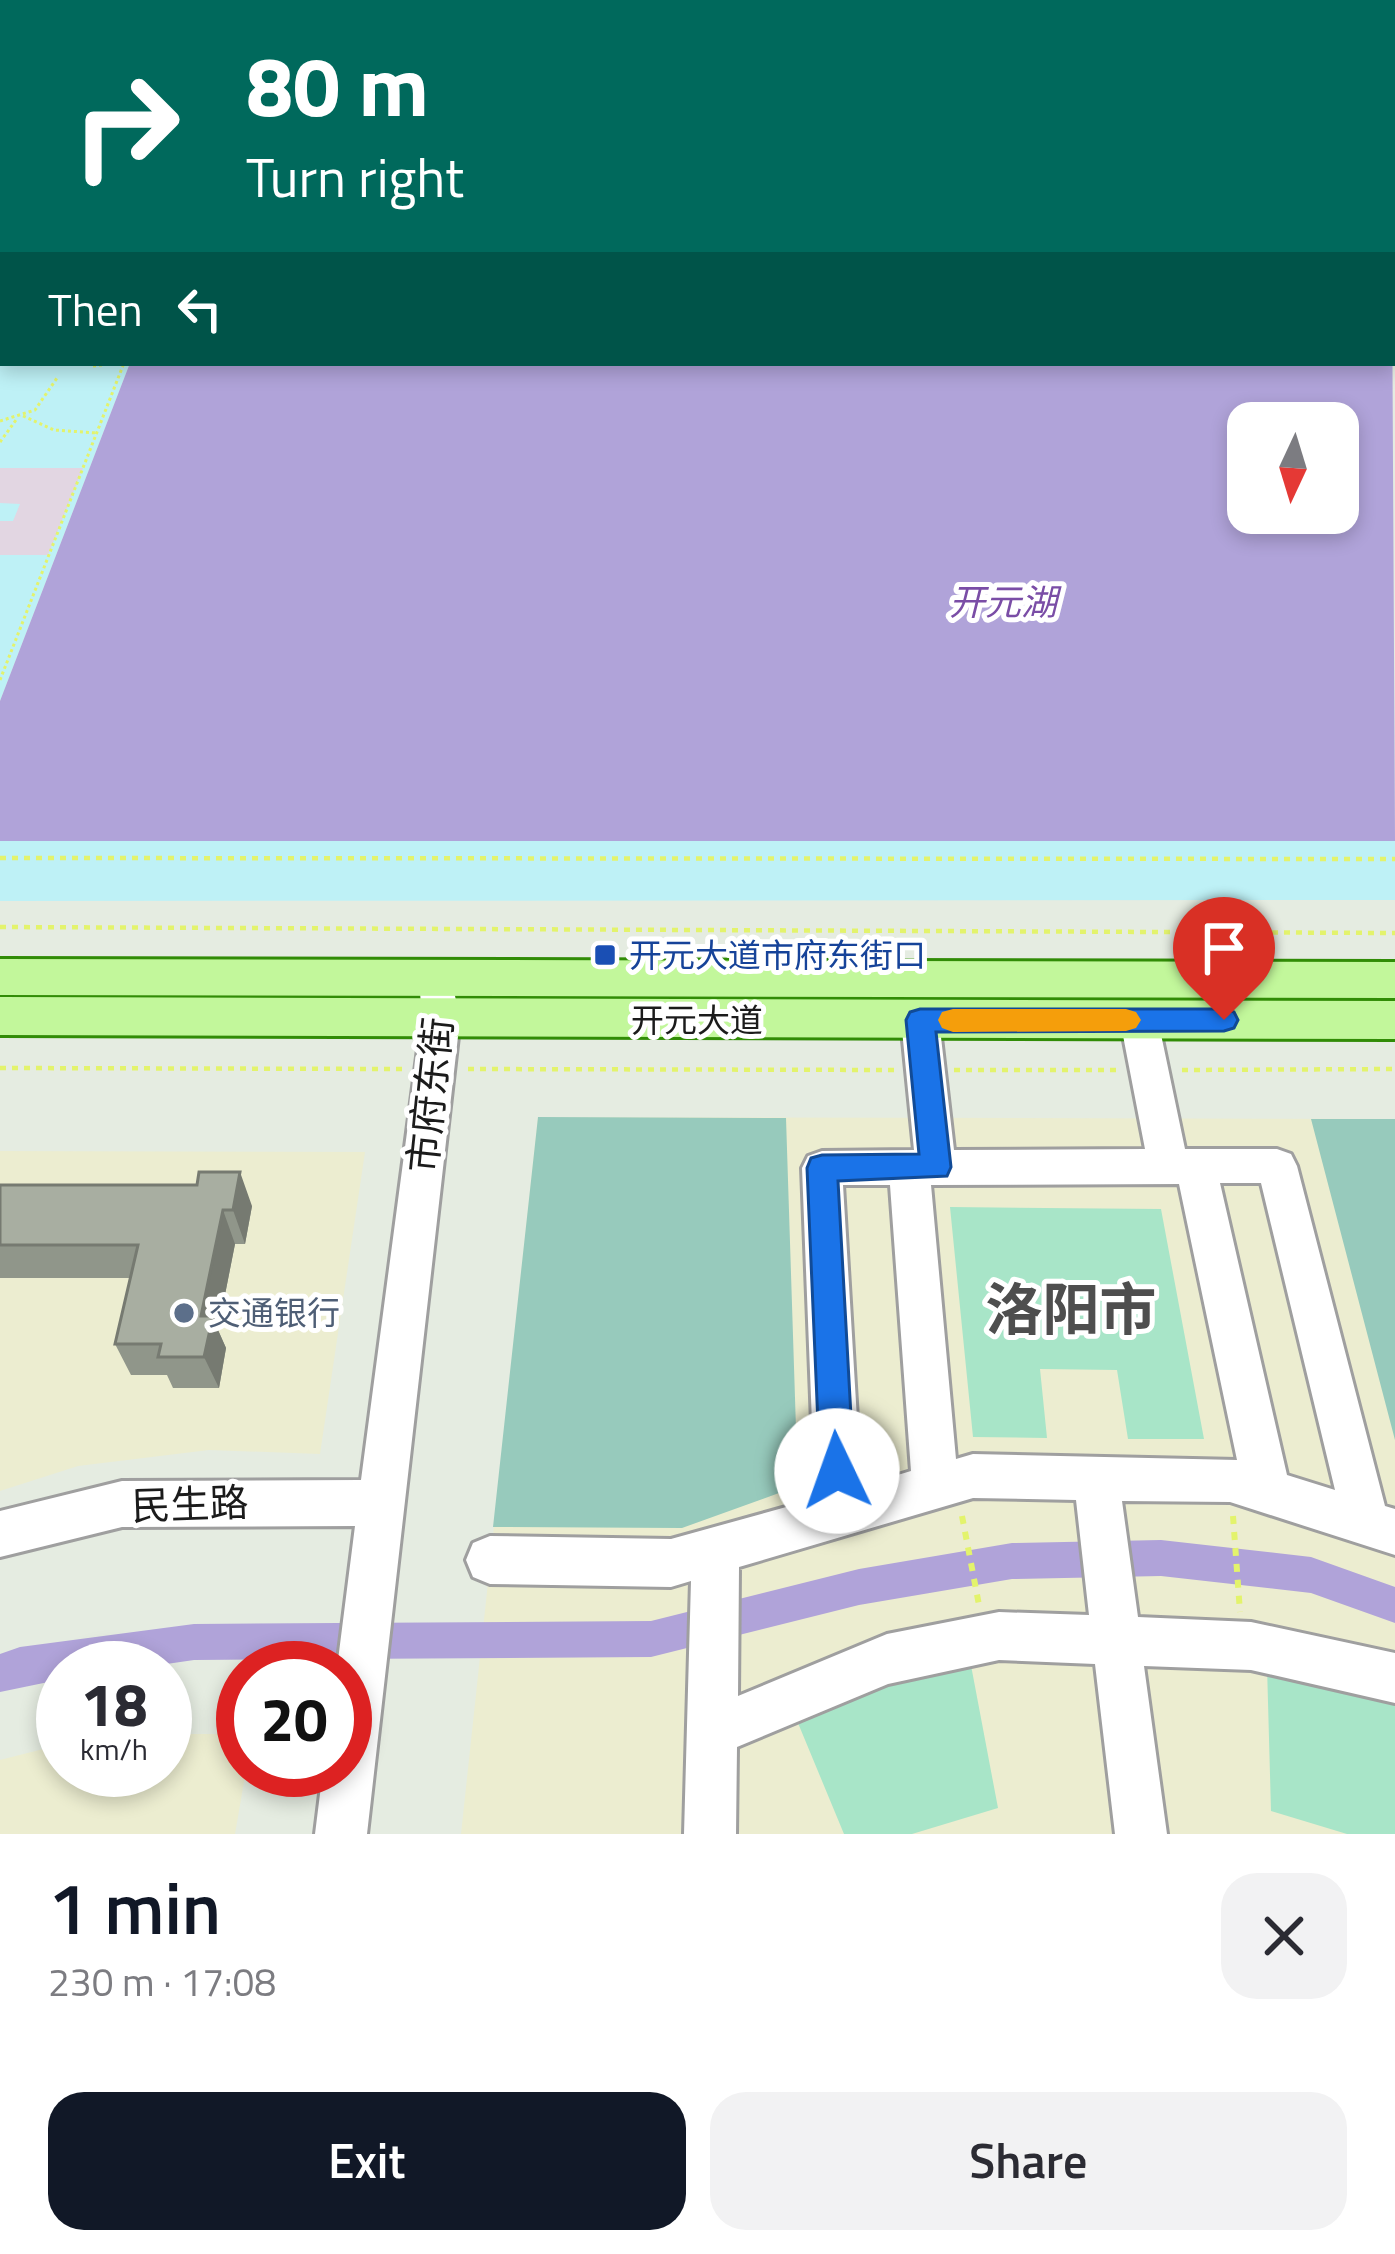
<!DOCTYPE html>
<meta charset="utf-8">
<style>
body{margin:0;font-family:"Titillium Web","Noto Sans SC",sans-serif;background:#f2f2f3;color:#2b2b33;height:100vh;display:flex;flex-direction:column;font-size:45px;white-space:nowrap}
*{box-sizing:border-box;margin:0}
p{font-size:39px;color:#7c7c81}
.icon{flex:none;width:66px;height:66px;fill:none;stroke:currentColor;stroke-width:2;stroke-linecap:round;stroke-linejoin:round}
.map{position:relative;height:1834px;overflow:hidden}
.panel{display:flex;flex-direction:column;background:#fff;flex:1}
.panel>*{flex:none}
.banner{position:absolute;left:0px;top:0px;width:1395px;height:366px;box-shadow:0 6px 18px #0003;background:#00695c;color:#fff;overflow:hidden}
.needle{width:78px;rotate:184deg}
.controls{position:absolute;left:1227px;top:402px;display:grid;gap:24px}
.controls a{display:grid;place-items:center;width:132px;height:132px;border-radius:24px;background:#fff;box-shadow:0 6px 18px #0003;font-size:60px}
.speed{position:absolute;left:36px;top:1641px;display:flex;gap:24px;font-size:60px;font-weight:700;text-align:center}
.speed>*{display:grid;place-content:center;width:156px;height:156px;border-radius:50%;background:#fff;box-shadow:0 6px 18px #0003;line-height:1}
.speed small{font-size:30px;font-weight:400}
.speed .limit{border:18px solid #d22;background:#fff;color:#111}
.pin{position:absolute;display:grid;place-items:center;width:102px;height:102px;color:#fff;margin:-123px -51px;border-radius:50% 50% 50% 0;rotate:-45deg;box-shadow:0 0 12px #0007}
.pin .icon{rotate:45deg}
.me{position:absolute;width:132px;margin:-66px;rotate:357deg;stroke-linejoin:round;filter:drop-shadow(0 0 9px #0008)}
.turn{display:flex;align-items:center;gap:42px;height:252px;padding:0 48px;font-size:54px}
.turn .icon{width:156px;height:156px;stroke-width:2.5}
.turn b{display:block;font-size:84px;line-height:102px}
.then{display:flex;align-items:center;height:114px;padding:0 48px;background:#0003;gap:24px;font-size:45px}
.round{display:grid;place-items:center;flex:none;width:126px;height:126px;border-radius:36px;background:#f2f2f3}
.head{display:flex;align-items:center;justify-content:space-between;height:204px;padding:0 48px}
h1{font-size:72px;font-weight:600;line-height:90px;color:#111827}
.primary-button{display:flex;gap:24px;margin-top:auto;padding:24px 48px}
.primary-button a{flex:1;height:138px;border-radius:36px;background:#111827;color:#fff;font-size:48px;font-weight:600;line-height:138px;text-align:center}
.primary-button a+a{background:#f2f2f3;color:#2b2b33}
.map>svg:first-child{display:block}
.commercial{fill:#ecedd0}
.grass{fill:#a8e5c8}
.forest{fill:#97cabc}
.park{fill:#bef1f6}
.plaza{fill:#e2d6e2}
.water{fill:#b0a3d9;fill-rule:evenodd}
.lines{fill:none;stroke-linecap:round;stroke-linejoin:round}
.canal{fill:#b0a3d9;fill-rule:evenodd}
.minor-casing{stroke:#9f9f9f;stroke-width:6}
.major-casing{stroke:#318c06;stroke-width:6}
.path-far2{stroke:#e3f36c;stroke-width:3;stroke-dasharray:3 3;stroke-linecap:butt}
.path-far1{stroke:#e3f36c;stroke-width:4.5;stroke-dasharray:6 6;stroke-linecap:butt}
.path{stroke:#e3f36c;stroke-width:6;stroke-dasharray:8 8;stroke-linecap:butt}
.minor{fill:#fff;fill-rule:evenodd}
.major{fill:#c2f79b;fill-rule:evenodd}
.wall{fill:#90968a}
.shaded-wall{fill:#767a71}
.building{fill:#a8aea1;stroke:#767a71;stroke-width:3}
.route{fill:#1a73e8;stroke:#114b97;stroke-width:3}
.slow{fill:#f59e0b}
.transit-dot{fill:#1a4fb4;stroke:#fff;stroke-width:4.5}
.service-dot{fill:#5c6f8a;stroke:#fff;stroke-width:4.5}
.labels{text-anchor:middle;stroke-width:10;stroke-linejoin:round;paint-order:stroke}
.transit-label{font-size:33px;fill:#164399;stroke:#fff;text-anchor:start}
.street-label{font-size:33px;fill:#1b1b1b;stroke:#fff}
.service-label{font-size:33px;fill:#4e5e75;stroke:#fff;text-anchor:start}
.water-label{font-size:36px;font-style:italic;fill:#7a4da6;stroke:#fff}
.near-street-label{font-size:39px;fill:#1b1b1b;stroke:#fff}
.town-label{font-size:57px;font-weight:bold;fill:#4e4e4e;stroke:#fff}
</style>
<div class="map">
<svg width="1395" height="1834" viewBox="0 0 1395 1834">
<rect width="100%" height="100%" fill="#e5ece1"/>
<!-- commercial -->
<path class="commercial" d="M538,1117L1395,1119V1834H461Z
M0,1151L365,1152L320,1454L209,1450L78,1466L0,1491Z
M165,1734H243L246,1770L235,1834H0V1760L63,1744V1770H165Z"/>
<!-- grass -->
<path class="grass" d="M950,1207L1161,1209L1204,1439H1128L1117,1370L1040,1369L1047,1438L973,1437Z
M970,1660L998,1808L912,1834H844L793,1711Z
M1267,1666L1395,1699V1834H1347L1271,1811Z"/>
<!-- forest -->
<path class="forest" d="M538,1117L786,1118L797,1460L779,1493L682,1528L493,1527Z
M1311,1119H1395V1440Z"/>
<!-- park -->
<path class="park" d="M0,245L3,363H130L0,701Z
M0,841H1395V900L0,901Z"/>
<!-- plaza -->
<path class="plaza" d="M0,468H83L48,555H0V521H13L20,504L0,503Z"/>
<!-- water -->
<path class="water" d="M1392,276L1395,841H0V701L130,363H1392ZM1248,423H1338V513H1248Z"/>
<g class="lines">
<!-- canal -->
<path class="canal" d="M1161,1540L1311,1557L1395,1587V1623L1311,1593L1161,1576L1012,1579L859,1605L651,1657L194,1660L139,1668H63V1679L0,1692V1654L20,1647L194,1624L651,1621L859,1569L1012,1543Z"/>
<!-- minor casing -->
<g class="minor-casing">
<path id="minor" d="M546,0H566V3H546Z
M592,0H612V3H592Z
M1165,0H1185L1187,3H1167Z
M0,228H3V242H0Z
M1392,229H1395V243H1392Z
M439,977L452,982L460,1019L367,1834H315L323,1770H345V1668H337L355,1526L122,1527L0,1557V1511L122,1481L361,1480L422,1019L420,992L426,982Z
M920,1005L933,1009L939,1020L954,1150L1145,1149L1120,1020L1126,1009L1139,1005L1152,1009L1158,1020L1185,1149H1277L1291,1154L1297,1166L1385,1506L1395,1509V1555L1230,1502L1122,1501L1138,1617L1251,1622L1395,1653V1703L1251,1670L1144,1666L1167,1834H1115L1095,1664L999,1660L888,1684L737,1747L736,1834H684L691,1581L671,1587L490,1584L473,1577L466,1560L473,1543L490,1536L671,1539L815,1499L802,1168L808,1156L822,1151L914,1150L901,1020L907,1009ZM1220,1183H1261L1335,1490L1287,1475ZM1179,1184L1237,1460L973,1454L956,1459L931,1185ZM843,1185H890L911,1471L861,1486ZM973,1498L1076,1500L1089,1615L999,1612L887,1634L738,1696L739,1567Z"/>
</g>
<!-- major casing -->
<g class="major-casing">
<path id="major" d="M0,130H3L0,152Z
M0,959L1395,962V998L0,995Z
M0,997L1395,1001V1039L0,1035Z"/>
</g>
<!-- path-far2 -->
<path class="path-far2" d="M93,366L119,363
M23,416L54,430L97,433
M0,421L35,410L57,378
M0,442L16,420
M0,680L124,363"/>
<!-- path-far1 -->
<path class="path-far1" d="M0,858L1395,859
M0,927L1395,933
M0,1068L402,1069
M468,1069L894,1070
M954,1070H1116
M1182,1070L1395,1069"/>
<!-- path -->
<path class="path" d="M962,1516L979,1605
M1233,1516L1240,1612"/>
<!-- minor -->
<use href="#minor" class="minor"/>
<!-- major -->
<use href="#major" class="major"/>
</g>
<!-- wall -->
<path class="wall" d="M0,1185L252,1206L245,1244H235L218,1330L226,1348L219,1388H173L167,1375H131L115,1344L130,1278H0Z"/>
<!-- shaded-wall -->
<path class="shaded-wall" d="M0,0H17L15,3H3V22L0,27Z
M240,1172L252,1206L245,1244L233,1210Z
M223,1210L235,1244L218,1330L226,1348L219,1388L204,1357L201,1316Z"/>
<!-- building -->
<path class="building" d="M632,0H1113L1114,3H631Z
M199,1172H240L233,1210H223L201,1316H213L204,1357H158L161,1344H115L138,1245H0V1185H197Z"/>
<!-- route -->
<path class="route" d="M920,1009H1224L1234,1012L1238,1020L1234,1028L1224,1031L936,1032L951,1167L947,1176L838,1181L854,1471L849,1482L837,1487L825,1482L820,1471L807,1168L811,1158L822,1155L919,1154L906,1020L910,1012Z"/>
<!-- slow -->
<path class="slow" d="M953,1009H1126L1136,1012L1141,1020L1136,1028L1126,1031L953,1032L942,1028L938,1020L942,1012Z"/>
<!-- markers -->
<rect class="transit-dot" x="593" y="943" width="24" height="24" rx="6"/>
<circle class="service-dot" cx="184" cy="1313" r="12"/>
<g class="labels">
<!-- transit labels -->
<g class="transit-label">
<text x="629" y="967">开元大道市府东街口</text>
</g>
<!-- street labels -->
<g class="street-label">
<text x="697" y="1032">开元大道</text>
</g>
<!-- service labels -->
<g class="service-label">
<text x="208" y="1325">交通银行</text>
</g>
<!-- water labels -->
<g class="water-label">
<text x="1003" y="615">开元湖</text>
</g>
<!-- near-street labels -->
<g class="near-street-label">
<text transform="translate(430 1095) rotate(-84)" y="14">市府东街</text>
<text transform="translate(190 1504) rotate(-2)" y="14">民生路</text>
</g>
<!-- town labels -->
<g class="town-label">
<text x="1071" y="1330">洛阳市</text>
</g>
</g>
</svg>
<div class="controls">
<a><svg class="needle" viewBox="-14 -14 28 28"><path d="M0-13l5 13h-10z" fill="#e53935"/><path d="M0 13l5-13h-10z" fill="#7c7c81"/></svg></a>
</div>
<div class="speed"><div>18<small>km/h</small></div><div class="limit">20</div></div>
<div class="pin" style="left:1224px;top:1020px;background:#d93025"><svg class="icon" aria-label="arrive" viewBox="0 0 24 24"><path d="M6 21V4h12l-3 4 3 4H6"/></svg></div>
<svg class="me" style="left:837px;top:1471px" viewBox="-20 -20 40 40"><circle r="19" fill="#fff"/><path d="M0-13L10 11 0 6-10 11z" fill="#1a73e8"/></svg>
<div class="banner">
<div class="turn"><svg class="icon" aria-label="right" viewBox="0 0 24 24"><path d="M7 20v-9h11M14 6l5 5-5 5"/></svg><div><b>80 m</b>Turn right</div></div>
<div class="then">Then<svg class="icon" aria-label="left" viewBox="0 0 24 24"><path d="M17 20v-9H6M10 6l-5 5 5 5"/></svg></div>
</div>
</div>
<section class="panel">
<div class="head"><div><h1>1 min</h1><p>230 m · 17:08</p></div><a class="round"><svg class="icon" aria-label="close" viewBox="0 0 24 24"><path d="M6 6l12 12M18 6L6 18"/></svg></a></div>
<div class="primary-button"><a>Exit</a><a>Share</a></div>
</section>
